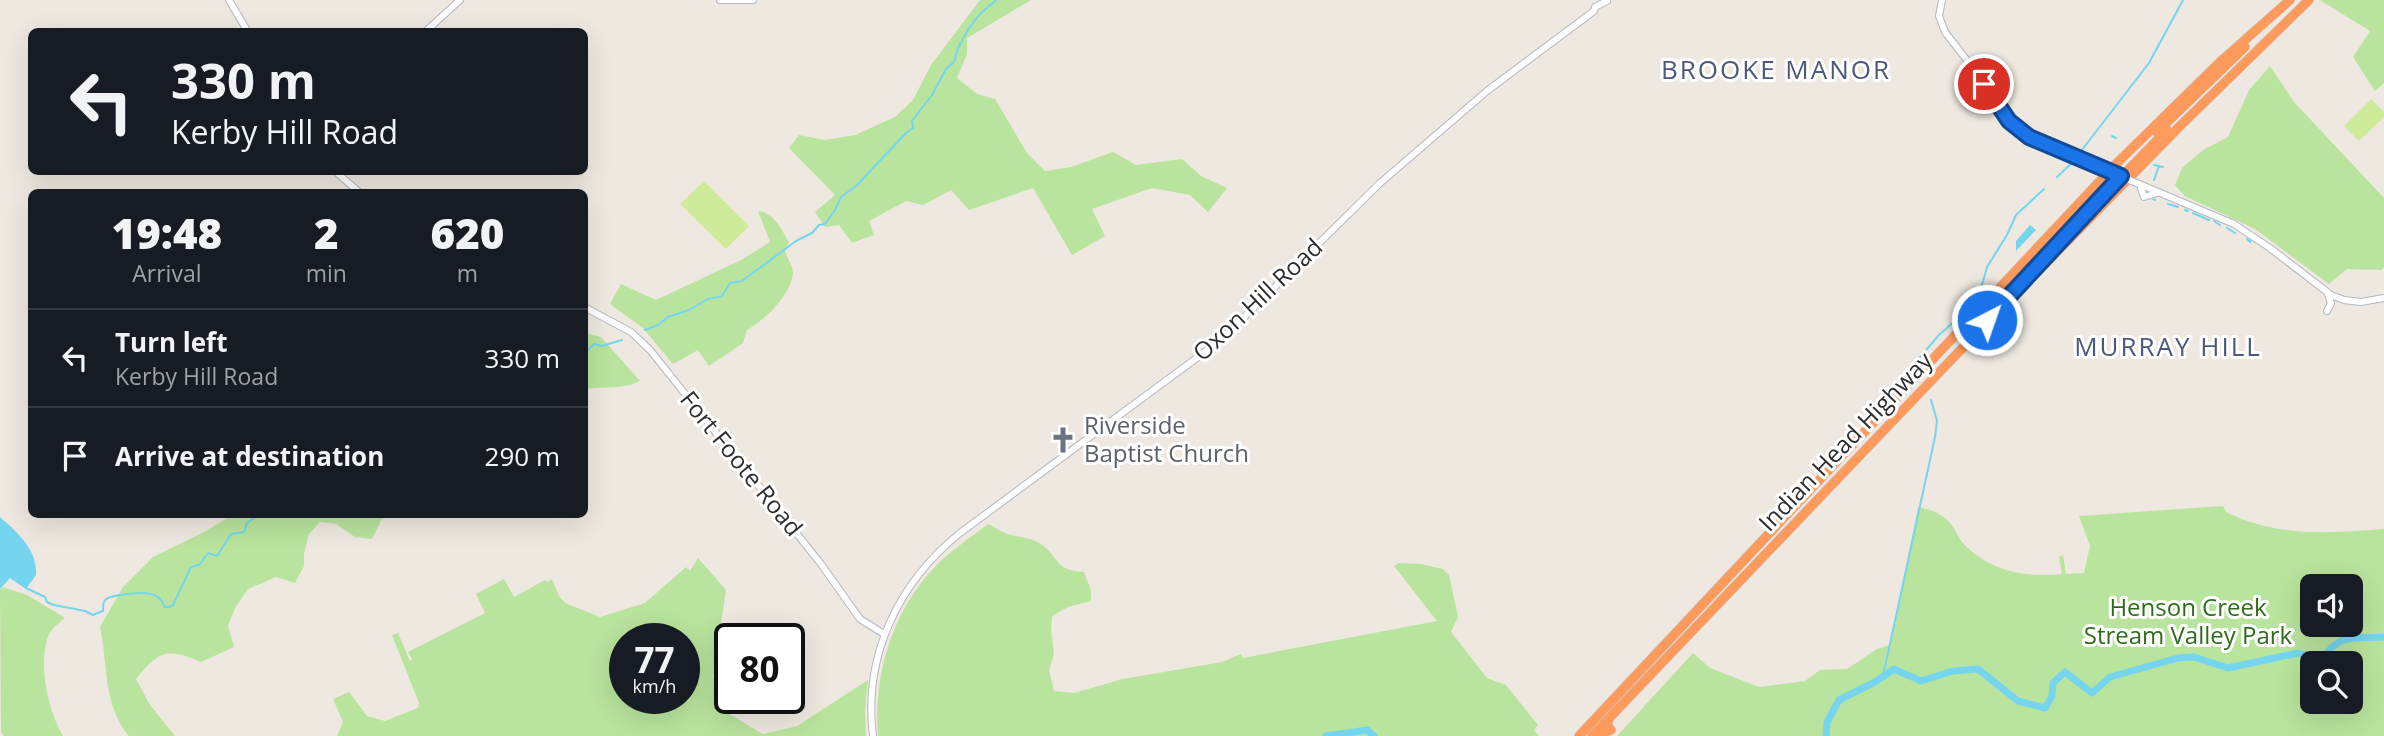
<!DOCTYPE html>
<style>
body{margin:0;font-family:"Open Sans",sans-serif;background:#242831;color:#f1f3f6;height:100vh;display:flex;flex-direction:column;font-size:26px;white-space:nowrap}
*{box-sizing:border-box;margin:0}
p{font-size:23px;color:#9ea1a6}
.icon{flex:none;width:38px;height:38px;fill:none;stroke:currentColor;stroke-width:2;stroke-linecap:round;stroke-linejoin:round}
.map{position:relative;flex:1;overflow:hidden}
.panel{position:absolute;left:28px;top:189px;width:560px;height:329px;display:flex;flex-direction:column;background:#171b24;border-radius:10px;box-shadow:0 7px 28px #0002}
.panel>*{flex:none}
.hud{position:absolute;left:28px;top:28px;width:560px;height:147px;border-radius:10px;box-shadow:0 7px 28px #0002;background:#171b24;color:#f1f3f6;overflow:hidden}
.fabs{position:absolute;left:2300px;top:574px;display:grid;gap:14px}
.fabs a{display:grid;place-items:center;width:63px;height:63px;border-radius:10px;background:#171b24;box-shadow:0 7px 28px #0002;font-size:35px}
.speed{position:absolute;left:609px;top:623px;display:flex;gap:14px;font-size:35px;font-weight:700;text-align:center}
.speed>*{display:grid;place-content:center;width:91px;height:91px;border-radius:50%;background:#171b24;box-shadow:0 7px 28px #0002;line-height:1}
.speed small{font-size:18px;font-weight:400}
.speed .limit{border:4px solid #111;border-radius:10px;background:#fff;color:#111}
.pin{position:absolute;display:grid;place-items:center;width:60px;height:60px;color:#fff;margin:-30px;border:4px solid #fff;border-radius:50%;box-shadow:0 2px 7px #0007}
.me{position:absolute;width:77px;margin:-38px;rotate:41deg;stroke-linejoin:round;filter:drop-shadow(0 0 5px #0008)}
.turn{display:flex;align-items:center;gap:24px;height:147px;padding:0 28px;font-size:32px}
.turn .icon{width:91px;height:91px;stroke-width:2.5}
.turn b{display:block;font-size:49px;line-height:60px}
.eta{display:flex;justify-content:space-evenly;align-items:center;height:119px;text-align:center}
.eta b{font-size:42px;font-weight:800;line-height:49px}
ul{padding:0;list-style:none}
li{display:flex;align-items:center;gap:21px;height:98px;padding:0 28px;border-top:2px solid #363941}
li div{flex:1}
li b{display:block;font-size:26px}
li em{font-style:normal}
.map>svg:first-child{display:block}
.green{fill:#b9e49d;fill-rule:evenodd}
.pitch{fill:#cdeb99}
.water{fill:#75d5ef}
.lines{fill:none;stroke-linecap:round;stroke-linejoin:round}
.stream{stroke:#75d5ef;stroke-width:2}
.river{stroke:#75d5ef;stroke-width:7}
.secondary-casing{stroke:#b3b7c0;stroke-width:8}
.highway-casing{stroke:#c8c8c8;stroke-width:10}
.secondary{stroke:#fff;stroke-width:6}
.highway{stroke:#fe9a5c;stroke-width:9}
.secondary-bridge-casing{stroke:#b3b7c0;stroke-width:8;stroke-linecap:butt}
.secondary-bridge{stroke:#fff;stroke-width:6}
.route-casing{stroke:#114b97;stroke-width:18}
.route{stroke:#1a73e8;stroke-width:12}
.labels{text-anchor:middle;stroke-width:6;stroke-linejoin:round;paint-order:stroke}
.street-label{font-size:24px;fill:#2d2d2d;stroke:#fff}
.worship-label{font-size:24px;fill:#5b616d;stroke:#fff;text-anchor:start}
.park-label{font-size:24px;fill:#306c1b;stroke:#fff}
.neighbourhood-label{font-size:26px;letter-spacing:2px;fill:#4d587f;stroke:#fff}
</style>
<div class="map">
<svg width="2384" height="736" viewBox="0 0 2384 736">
<rect width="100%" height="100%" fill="#eee8e0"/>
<!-- green -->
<path class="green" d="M980,0H1031L967,38V54L957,78L977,94L995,99L1027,153L1045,171L1071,167L1113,152L1136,165L1182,159L1201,176L1227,188L1208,212L1190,195L1152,188L1092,209L1105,236L1072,255L1033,188L969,210L951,190L923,205L906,201L869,221L874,235L852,243L839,225L825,227L815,212L835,195L789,148L799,135L825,140L855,135L895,117L913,100L931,65Z
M2320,0H2384V83L2375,91L2353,57L2370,31Z
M2270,66L2294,102L2384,198V267L2381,270L2347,269L2329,284L2255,229L2185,196L2175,185L2182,168L2203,150L2228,137L2249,90Z
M758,211C774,213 781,229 789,242L785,251C787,258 793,266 793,273C791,295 765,320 747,330L743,343L709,366L698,350L673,364L643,328L610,304L621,284L656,300L741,260L770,242Z
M585,333L601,337L640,381C623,390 604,386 585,389Z
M2223,506L2226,512C2280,538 2326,533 2384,529V736H1617L1693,653L1710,668L1759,687L1805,681L1820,670L1847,669L1877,649L1890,645L1918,507C1930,509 1943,514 1951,524C1955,529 1958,537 1962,542C1988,571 2025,578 2062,574L2059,557L2063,555L2066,574L2084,573L2090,546L2079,516ZM2312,586H2350V625H2312ZM2312,663H2350V702H2312Z
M234,514L390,515L382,519L372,539L355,537L336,524L320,522L309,534L304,554V566L295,583L276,577L248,589L235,608L228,626L234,647L201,662C168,648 159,650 136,679L150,705L175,736H129C103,706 108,664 100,627L123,587L153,557L204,532Z
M988,524C995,527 1001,532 1008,534C1017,537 1027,537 1035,541C1059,551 1051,571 1084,572L1091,590V601L1068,607L1052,616L1051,630L1054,654L1049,670L1054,691L1074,693L1123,679L1222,662L1241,654L1243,658L1437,621L1394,566L1399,563L1421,564L1443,569L1449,575L1458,617L1451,632L1487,678L1506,685L1538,725L1534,730L1539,736H878C873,676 892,612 934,568C950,551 970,538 988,524Z
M698,558L726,590L713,677L731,715L763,734L797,726L868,680L865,710L866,736H337L343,722L333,699L349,692L367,716L385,721L418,708L419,703L392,635L398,633L410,661L412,659L408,652L485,613L476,594L504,579L514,597L545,580L547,582L552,579L559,596L565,603L600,617L645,603L686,567L690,571ZM625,639H684V698H625Z
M2,587L27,595L65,618C60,622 52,628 49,634C37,662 48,710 63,736H4L1,732L0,590Z"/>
<!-- pitch -->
<path class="pitch" d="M2371,99L2384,112V117L2359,141L2344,126Z
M704,181L749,226L726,249L680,204Z"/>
<!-- water -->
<path class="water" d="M2030,225L2036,230L2016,251V241Z
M0,517C17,532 38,550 36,575L26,589L10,578L0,589Z"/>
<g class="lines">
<!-- stream -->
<path class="stream" d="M2112,136L2116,138
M2078,155L2149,63L2183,0
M2154,165L2163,167
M2057,177L2075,160
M2154,180L2159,166
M2153,199L2155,200
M2168,204L2178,207
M2185,210L2188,211
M2193,213L2209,220
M2214,221L2220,225
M2227,228L2235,233
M2247,239L2250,242L2251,240
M645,330L658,325L668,317L689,310L708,299L722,296L730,283L742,281L796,241L812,233L819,225L825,224L835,210L841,197L856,186L906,133L913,128L912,121L932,95L946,69L954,62L958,48L969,28L980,14L996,0
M584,347L589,349L594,344L602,346L622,340
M1916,369L1915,363L1939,335L1966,311L1980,292L1987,267L2007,235L2016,215L2044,189
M26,588L45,597L47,602L54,605L85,611L93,615L103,611C103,608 103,603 105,600C112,594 145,591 154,595C160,597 163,602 165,607H169L173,605L191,567L199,565L208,553L217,556L231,534L244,532L247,523L254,518L255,514
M1883,676L1935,437L1937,421L1931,400"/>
<!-- river -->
<path class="river" d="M1326,736L1367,730L1374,736
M1826,736L1827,722L1839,700L1875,682L1894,669L1921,681L1953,671L1978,669L2018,701L2045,708L2052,696L2053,683L2065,672L2092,693L2110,677L2178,658L2194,657L2228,668L2298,653L2311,657L2324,656C2343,632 2355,639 2384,637"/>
<!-- secondary casing -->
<g class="secondary-casing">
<path id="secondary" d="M229,0L248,32
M720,0H753
M1942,0L1939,16L1945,32L1976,72L2002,112L2017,129L2036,141L2091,164
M425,32L460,0
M336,172L359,192
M2139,184L2234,224L2270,248L2331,295L2344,300L2361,302L2384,298
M2140,185L2144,197L2157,193
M584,307L631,332L650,350L821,564L860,619L884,634
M2327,311L2331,303L2328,294
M873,736C863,656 898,583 960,533L1221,340L1379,184L1487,91L1594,11L1595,7L1607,1"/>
</g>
<!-- highway casing -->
<g class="highway-casing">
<path id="highway" d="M2157,132L2245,47
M2040,261L2167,130
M1579,736L2115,165L2220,62L2290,0
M1592,736L1950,361L2179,127L2309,0
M1595,736L1611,730L1607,725L1609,719"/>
</g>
<!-- secondary -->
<use href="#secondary" class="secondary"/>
<!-- highway -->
<use href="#highway" class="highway"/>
<!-- secondary-bridge casing -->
<g class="secondary-bridge-casing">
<path id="secondary-bridge" d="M2091,164L2113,173
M2122,177L2139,184"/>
</g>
<!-- secondary-bridge -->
<use href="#secondary-bridge" class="secondary-bridge"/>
</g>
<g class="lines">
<!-- route casing -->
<g class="route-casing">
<path id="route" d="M1984,84L2009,121L2029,137L2121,176L1987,320"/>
</g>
<!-- route -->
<use href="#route" class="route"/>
</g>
<!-- icons -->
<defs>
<g id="church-bare" transform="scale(2.1)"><path d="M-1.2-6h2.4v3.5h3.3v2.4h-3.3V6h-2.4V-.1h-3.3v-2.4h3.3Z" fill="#6b7280" stroke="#fff" stroke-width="2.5" paint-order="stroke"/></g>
</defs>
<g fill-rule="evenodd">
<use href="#church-bare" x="1063" y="440"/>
</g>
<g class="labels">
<!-- street labels -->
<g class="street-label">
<text transform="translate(1258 300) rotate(-43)" y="8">Oxon Hill Road</text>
<text transform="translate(1846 442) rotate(-46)" y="8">Indian Head Highway</text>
<text transform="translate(741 464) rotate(51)" y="8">Fort Foote Road</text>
</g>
<!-- worship labels -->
<g class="worship-label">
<text x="1084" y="434">Riverside<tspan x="1084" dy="28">Baptist Church</tspan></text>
</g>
<!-- park labels -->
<g class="park-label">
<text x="2188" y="616">Henson Creek<tspan x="2188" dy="28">Stream Valley Park</tspan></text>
</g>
<!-- neighbourhood labels -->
<g class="neighbourhood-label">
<text x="1776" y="79">BROOKE MANOR</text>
<text x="2168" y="356">MURRAY HILL</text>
</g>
</g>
</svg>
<div class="fabs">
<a><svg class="icon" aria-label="sound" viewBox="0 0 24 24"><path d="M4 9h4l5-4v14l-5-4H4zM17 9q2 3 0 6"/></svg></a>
<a><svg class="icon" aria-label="search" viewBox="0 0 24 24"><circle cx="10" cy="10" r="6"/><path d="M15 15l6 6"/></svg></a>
</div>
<div class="speed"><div>77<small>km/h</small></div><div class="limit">80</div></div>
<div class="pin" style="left:1984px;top:84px;background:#d93025"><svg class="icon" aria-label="arrive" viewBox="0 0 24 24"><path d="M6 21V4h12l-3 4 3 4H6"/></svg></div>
<svg class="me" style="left:1987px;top:320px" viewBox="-20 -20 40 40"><circle r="17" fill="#1a73e8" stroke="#fff" stroke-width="3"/><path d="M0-11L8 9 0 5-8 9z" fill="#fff"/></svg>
<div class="hud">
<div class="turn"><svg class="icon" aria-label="left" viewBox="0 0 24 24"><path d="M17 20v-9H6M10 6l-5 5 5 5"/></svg><div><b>330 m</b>Kerby Hill Road</div></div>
</div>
<section class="panel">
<div class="eta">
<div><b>19:48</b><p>Arrival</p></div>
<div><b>2</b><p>min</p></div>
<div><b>620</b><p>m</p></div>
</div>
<ul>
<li><svg class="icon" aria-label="left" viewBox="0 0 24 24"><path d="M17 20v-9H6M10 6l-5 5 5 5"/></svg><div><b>Turn left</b><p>Kerby Hill Road</p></div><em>330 m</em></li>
<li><svg class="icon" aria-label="arrive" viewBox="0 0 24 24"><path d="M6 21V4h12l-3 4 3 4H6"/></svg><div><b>Arrive at destination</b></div><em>290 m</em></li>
</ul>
</section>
</div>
